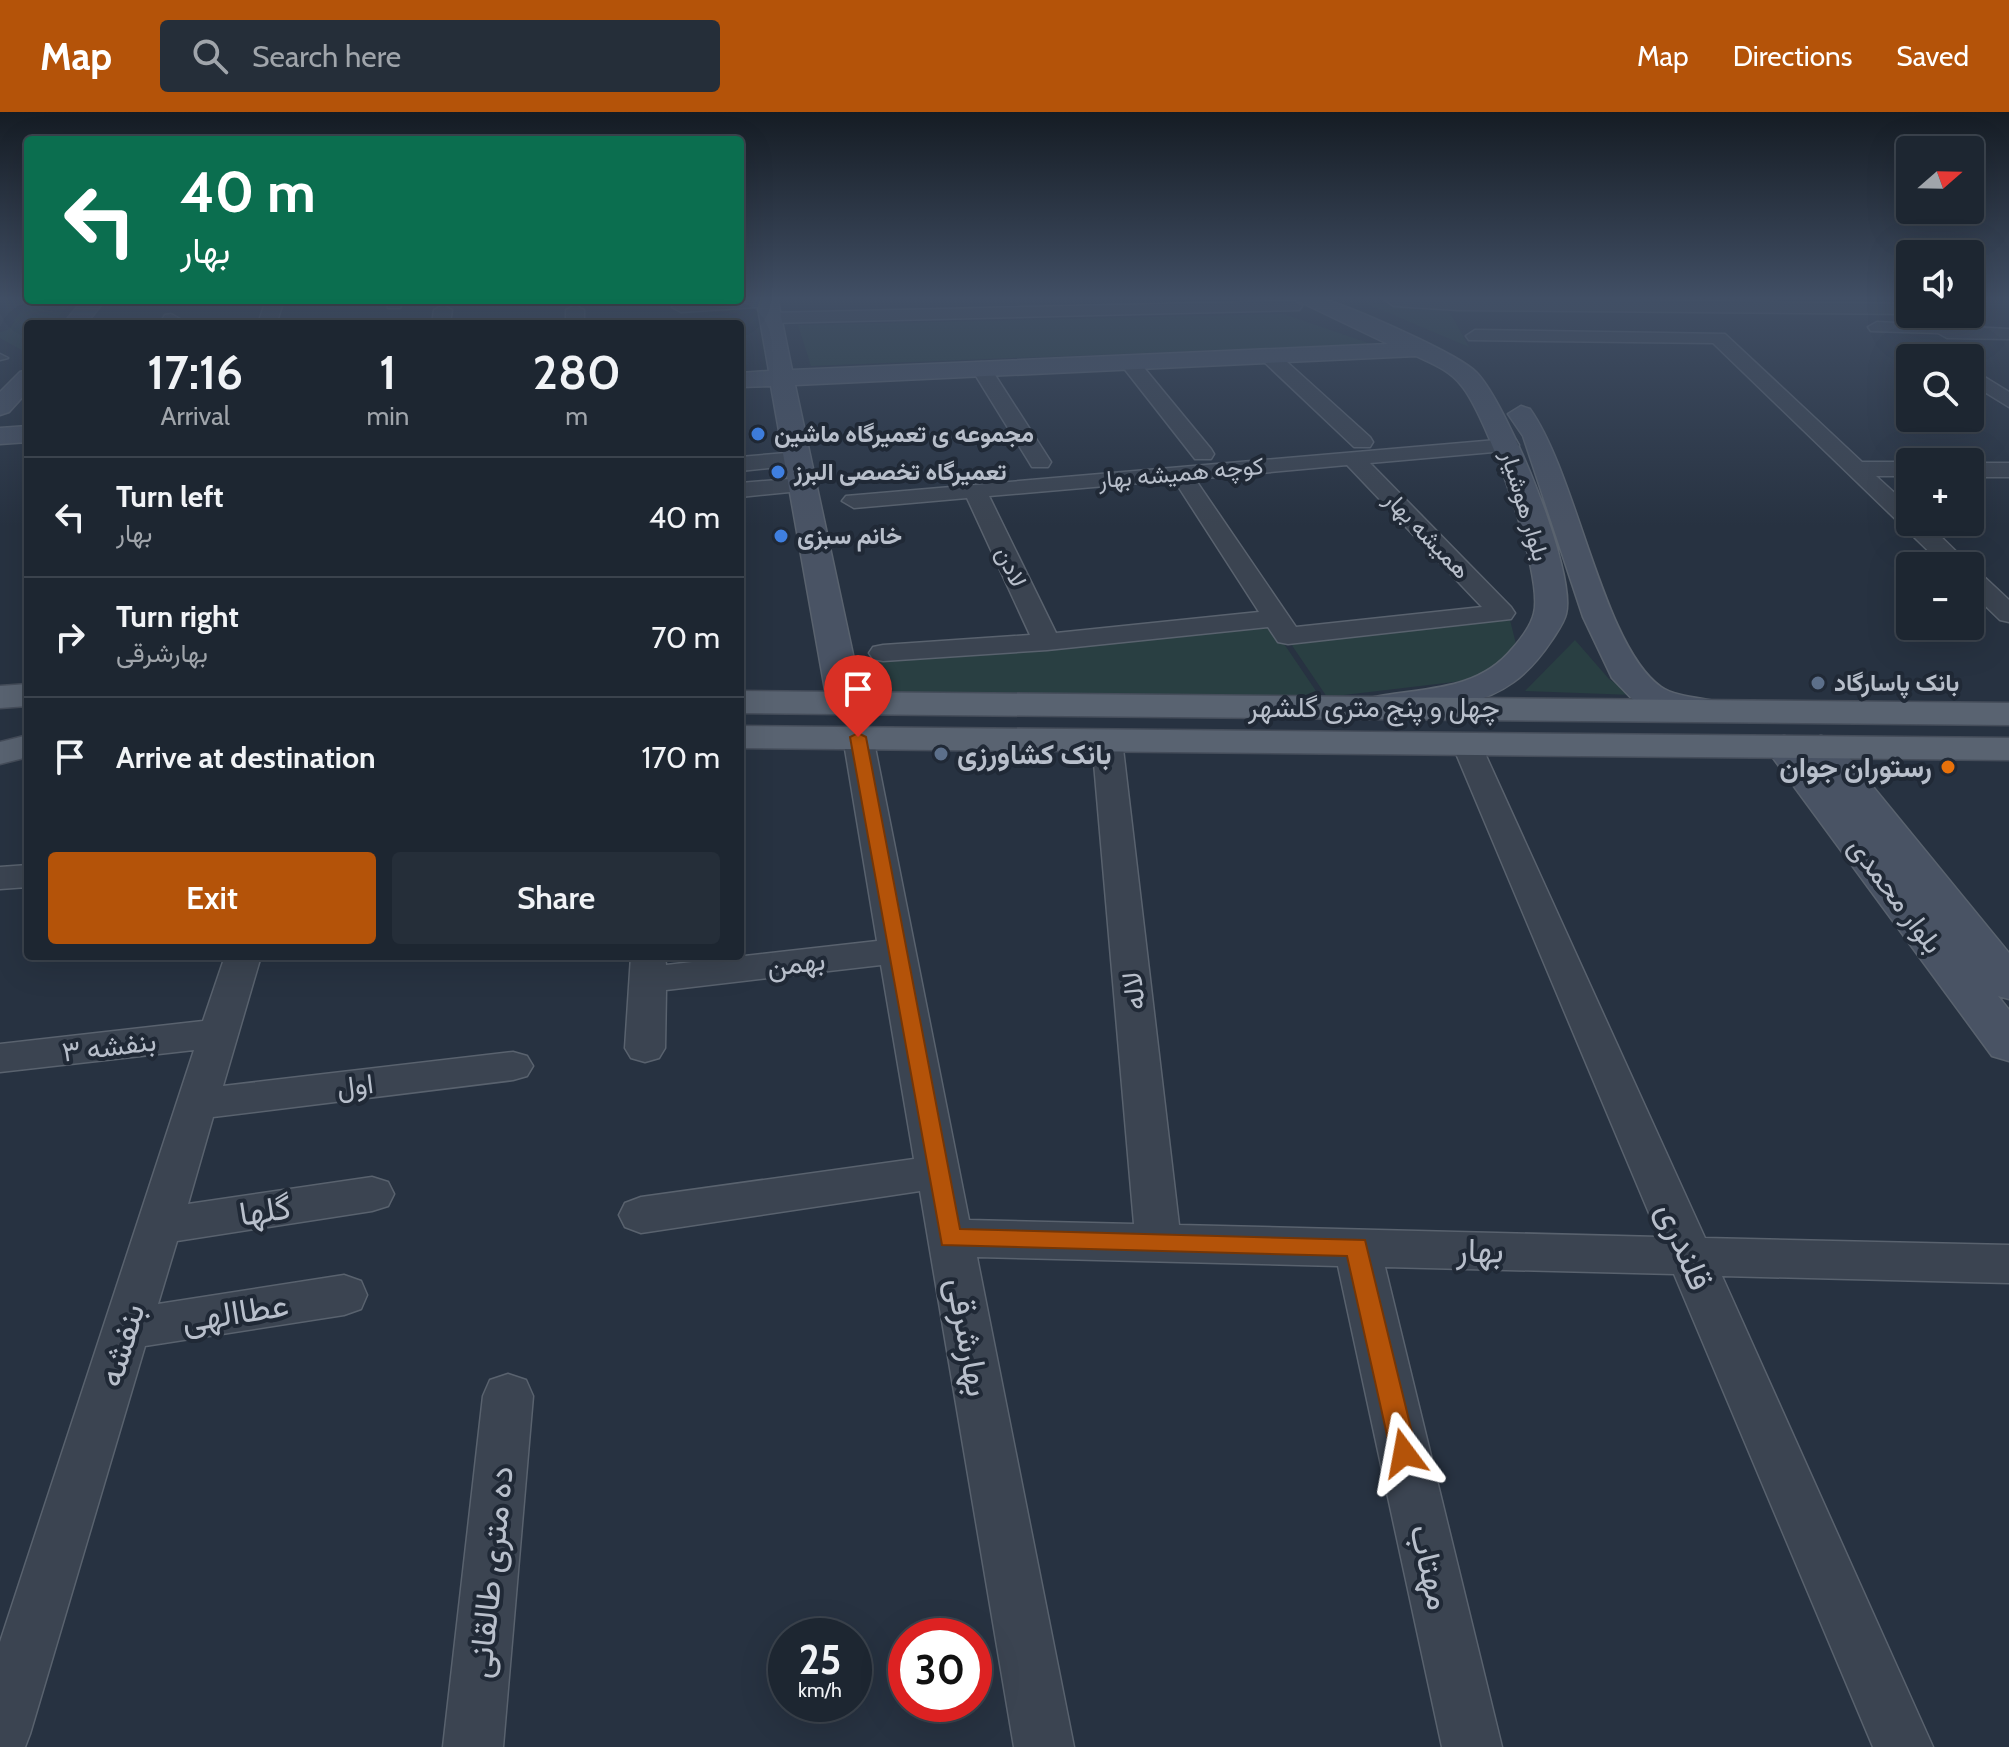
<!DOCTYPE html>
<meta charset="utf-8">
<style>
body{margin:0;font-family:Cabin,Vazirmatn,sans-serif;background:#252e39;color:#f1f3f6;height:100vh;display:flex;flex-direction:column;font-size:30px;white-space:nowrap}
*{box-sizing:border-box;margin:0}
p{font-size:26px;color:#a0a5ab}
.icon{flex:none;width:44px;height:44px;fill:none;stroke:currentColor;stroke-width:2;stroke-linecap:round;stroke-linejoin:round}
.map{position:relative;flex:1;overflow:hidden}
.drawer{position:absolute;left:24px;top:208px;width:720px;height:640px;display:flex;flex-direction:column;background:#1d2631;border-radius:8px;box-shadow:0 8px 32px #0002,0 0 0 2px #3b434d}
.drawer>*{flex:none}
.banner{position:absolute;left:24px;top:24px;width:720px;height:168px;border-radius:8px;box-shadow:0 8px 32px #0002,0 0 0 2px #3b434d;background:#0b6e4f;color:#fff;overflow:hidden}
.needle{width:52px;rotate:70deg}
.tools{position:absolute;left:1896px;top:24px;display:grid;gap:16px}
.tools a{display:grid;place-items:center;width:88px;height:88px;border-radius:8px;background:#1d2631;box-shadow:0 8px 32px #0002,0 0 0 2px #3b434d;font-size:40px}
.speed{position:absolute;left:768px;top:1506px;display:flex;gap:16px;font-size:40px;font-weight:700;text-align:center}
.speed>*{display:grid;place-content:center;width:104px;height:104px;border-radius:50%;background:#1d2631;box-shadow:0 8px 32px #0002,0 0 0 2px #3b434d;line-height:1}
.speed small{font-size:20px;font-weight:400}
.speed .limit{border:12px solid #d22;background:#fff;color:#111}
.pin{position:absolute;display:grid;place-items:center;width:68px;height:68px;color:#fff;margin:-82px -34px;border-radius:50% 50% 50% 0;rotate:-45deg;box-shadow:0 0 8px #0007}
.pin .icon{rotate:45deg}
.me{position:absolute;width:88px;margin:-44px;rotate:347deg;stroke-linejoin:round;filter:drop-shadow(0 0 6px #0008)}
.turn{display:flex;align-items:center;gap:28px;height:168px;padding:0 24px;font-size:36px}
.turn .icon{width:104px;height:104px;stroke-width:2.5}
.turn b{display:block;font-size:56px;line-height:68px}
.eta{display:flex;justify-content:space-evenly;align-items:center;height:136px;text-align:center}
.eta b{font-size:48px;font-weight:600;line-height:56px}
.primary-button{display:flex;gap:16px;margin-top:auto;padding:16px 24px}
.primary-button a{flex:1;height:92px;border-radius:8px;background:#b45309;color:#fff;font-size:32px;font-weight:600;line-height:92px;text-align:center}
.primary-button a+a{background:#252e39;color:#f1f3f6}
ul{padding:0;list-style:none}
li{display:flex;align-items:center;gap:24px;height:120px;padding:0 24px;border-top:2px solid #3b434d}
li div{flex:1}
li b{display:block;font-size:30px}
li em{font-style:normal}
header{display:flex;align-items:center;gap:48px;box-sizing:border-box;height:112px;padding:0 40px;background:#b45309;color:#fff}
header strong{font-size:38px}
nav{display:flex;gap:44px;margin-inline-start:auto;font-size:28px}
.search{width:560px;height:72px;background:#252e39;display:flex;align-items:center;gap:20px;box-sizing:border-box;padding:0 28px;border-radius:8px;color:#a0a5ab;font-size:30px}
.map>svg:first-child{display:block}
.green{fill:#293f42}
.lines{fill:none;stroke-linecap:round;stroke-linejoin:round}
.lane-casing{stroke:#59626e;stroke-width:3}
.street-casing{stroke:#59626e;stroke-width:3}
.secondary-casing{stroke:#59626e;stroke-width:3}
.primary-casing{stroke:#454d5a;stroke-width:3}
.lane{fill:#3b4451;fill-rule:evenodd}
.street{fill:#3b4451;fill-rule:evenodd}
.secondary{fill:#495364;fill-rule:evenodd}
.primary{fill:#596371;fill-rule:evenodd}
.route{fill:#b45309;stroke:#753606;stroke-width:2}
.shop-dot{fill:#3f7fe0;stroke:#202936;stroke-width:3}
.service-dot{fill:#5c6f8a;stroke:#202936;stroke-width:3}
.food-dot{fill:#e8710a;stroke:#202936;stroke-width:3}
.labels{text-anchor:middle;stroke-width:8;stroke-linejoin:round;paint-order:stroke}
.far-poi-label{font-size:24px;font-weight:bold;fill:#b8bfcb;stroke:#202936;text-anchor:start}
.far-street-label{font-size:24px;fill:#b8bfcb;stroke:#202936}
.street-label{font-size:28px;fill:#b8bfcb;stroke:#202936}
.poi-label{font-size:28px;font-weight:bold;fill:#b8bfcb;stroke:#202936;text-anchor:start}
.near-street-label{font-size:34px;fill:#b8bfcb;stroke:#202936}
</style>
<header>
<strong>Map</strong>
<div class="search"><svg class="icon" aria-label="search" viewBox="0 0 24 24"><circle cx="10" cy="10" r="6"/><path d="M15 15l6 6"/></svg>Search here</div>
<nav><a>Map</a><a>Directions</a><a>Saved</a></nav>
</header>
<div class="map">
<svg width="2009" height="1635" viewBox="0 0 2009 1635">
<rect width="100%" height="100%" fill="#273241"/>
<!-- green -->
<path class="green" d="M28,187L74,188L51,212H28L25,240L0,226V220L10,217Z
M1365,191L1447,195L1469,235Z
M1284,202L1371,232L811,254L798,213Z
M1510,508L1516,532L1498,555L1471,568L1327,585L1291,532Z
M1272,514L1320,585L870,580L864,551Z
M1575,528L1609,567L1633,583L1525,579Z"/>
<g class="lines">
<!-- lane casing -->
<g class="lane-casing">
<path id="lane" d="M0,242L8,246L0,248Z"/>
</g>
<!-- street casing -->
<g class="street-casing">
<path id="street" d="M767,185L776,190L773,194L681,200L672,195L681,190Z
M1381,185L1910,192L1911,202L1458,198L1394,194Z
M266,188H284L276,212H258Z
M386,188H404L400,196H388Z
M1293,189L1302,194L1299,198L770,211L761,206L770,201Z
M443,193L452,198L450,212H432L434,198Z
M575,193L584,198V212H566V198Z
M171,202L180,207L177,212H159L165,203Z
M1877,210L2009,217V227L1947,226L1938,221L1871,219L1868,215Z
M1475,218L1725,222L1862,350H1910V364H1876L1910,395V410H1926L1971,454H1944L1713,231L1469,228L1466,224Z
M1269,238L1276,240L1370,325L1373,330L1370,335H1354L1262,248L1260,244Z
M1129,244L1136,246L1211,337L1214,342L1211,347H1195L1119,250Z
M981,250L988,252L1051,350L1048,355H1032L1029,350L971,256Z
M1970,256L2009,280V295L1970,271Z
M1508,327L1516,328L1519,333L1516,338L1370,351L1511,495L1515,501L1511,507L1288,532L1278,530L1268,515L1047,538L883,549L873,547L869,541L873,535L883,533L1030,523L967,386L854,396L842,389L846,384ZM1347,353L1482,495L1296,515L1195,367ZM1174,368L1259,500L1056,521L989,384Z
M798,340L809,347L806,352L740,359V345Z
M1970,351H2009V365H1970Z
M802,366L810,368L813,373L810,378L740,385V371Z
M1970,457L1979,460L2009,488V510L2000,508L1970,479Z
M858,616L869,619L873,625L969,1108L1134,1112L1092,628L1096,622H1118L1122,628L1179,1113L1659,1125L1452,632L1456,626H1478L1705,1126L2009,1133V1171L1722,1164L1933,1635H1873L1674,1162L1385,1155L1502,1635H1442L1338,1154L977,1145L1074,1635H1014L920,1079L641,1121L625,1115L619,1103L625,1091L641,1085L914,1047L881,853L666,878L665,936L659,946L645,950L631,946L625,936L631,844H665L666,853L877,829L843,625L847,619Z
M28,753V775L0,777V755Z
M225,844H261L223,974L513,940L527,944L533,954L527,964L513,968L213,1005L188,1092L372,1065L388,1070L394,1082L388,1094L372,1099L177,1129L158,1192L344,1163L361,1169L367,1183L361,1197L344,1203L145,1234L30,1622L25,1635H0V1530L194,938L0,960V932L203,909Z
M508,1262L526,1268L533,1284L503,1635H443L483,1284L490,1268Z"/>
</g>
<!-- secondary casing -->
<g class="secondary-casing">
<path id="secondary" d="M756,185H777L792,258L1388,232L1290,185C1300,185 1312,183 1320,186C1349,194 1460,242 1477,261C1508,294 1577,460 1566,502C1564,511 1557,520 1552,528C1528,564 1504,582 1462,593C1433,600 1395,610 1366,603L1361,595L1366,587C1417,575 1475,582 1512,537C1520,528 1531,514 1534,501C1544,463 1487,303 1461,273C1449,258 1433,252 1416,244L795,273L863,589L858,597L845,600L832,597L827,589L771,274L740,275V261L769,259Z
M83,188H105L86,212H63Z
M28,258V279L9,300L0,303V280L20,260Z
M1521,294L1530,297C1578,365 1602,533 1661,575C1675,585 1703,586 1720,590L1725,598L1720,606L1707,609L1638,593L1612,566L1583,505L1523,324L1508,302Z
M28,314V330L0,332V316Z
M1784,624L1797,627L1803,634L1808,627L1821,624L1834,627L2009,841V887L1998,884L2009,898V949L1992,944L1765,635L1771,627Z"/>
</g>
<!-- primary casing -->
<g class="primary-casing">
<path id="primary" d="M28,572V594L0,596V574Z
M740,579L2009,591V613L740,601Z
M740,614L2009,626V648L740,636Z
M28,623V645L0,652V630Z"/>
</g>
<!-- lane -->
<use href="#lane" class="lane"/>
<!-- street -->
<use href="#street" class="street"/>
<!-- secondary -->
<use href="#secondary" class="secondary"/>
<!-- primary -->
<use href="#primary" class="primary"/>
</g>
<!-- sky -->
<linearGradient id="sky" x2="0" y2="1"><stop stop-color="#151c24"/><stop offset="0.45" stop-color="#414f65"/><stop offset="1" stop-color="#414f65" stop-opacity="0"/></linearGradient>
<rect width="2009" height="414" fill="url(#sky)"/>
<!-- route -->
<path class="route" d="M858,621L866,625L960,1117L1365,1128L1417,1341L1413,1349L1404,1353L1395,1349L1391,1341L1347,1144L942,1133L850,625Z"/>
<!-- markers -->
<g class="shop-dot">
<circle cx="758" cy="322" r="8"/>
<circle cx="778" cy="360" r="8"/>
<circle cx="781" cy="424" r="8"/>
</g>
<g class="service-dot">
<circle cx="1818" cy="571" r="8"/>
<circle cx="941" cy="642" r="8"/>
</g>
<circle class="food-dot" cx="1948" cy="655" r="8"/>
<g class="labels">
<!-- far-poi labels -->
<g class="far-poi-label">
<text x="774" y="330">مجموعه ی تعمیرگاه ماشین</text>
<text x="794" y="368">تعمیرگاه تخصصی البرز</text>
<text x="797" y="432">خانم سبزی</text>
<text x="1834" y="579">بانک پاسارگاد</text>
</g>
<!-- far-street labels -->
<g class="far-street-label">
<text transform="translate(1181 361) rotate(-5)" y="8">کوچه همیشه بهار</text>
<text transform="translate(1525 394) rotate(73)" y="8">بلوار هوشیار</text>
<text transform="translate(1427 423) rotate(46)" y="8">همیشه بهار</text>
<text transform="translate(1011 455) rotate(65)" y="8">لادن</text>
</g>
<!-- street labels -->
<g class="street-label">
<text x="1374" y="605">چهل و پنج متری گلشهر</text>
<text transform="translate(1896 783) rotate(53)" y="10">بلوار محمدی</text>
<text transform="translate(796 851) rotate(-7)" y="10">بهمن</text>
<text transform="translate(1133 879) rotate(-96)" y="10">لاله</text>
<text transform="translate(109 934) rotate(-7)" y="10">بنفشه ۳</text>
<text transform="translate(355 973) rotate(-7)" y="10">اول</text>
</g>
<!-- poi labels -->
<g class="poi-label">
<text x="957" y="652">بانک کشاورزی</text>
<text x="1932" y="665" text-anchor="end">رستوران جوان</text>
</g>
<!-- near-street labels -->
<g class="near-street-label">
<text transform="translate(265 1098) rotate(-9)" y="12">گلها</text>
<text transform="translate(1685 1134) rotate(67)" y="12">قلندری</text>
<text transform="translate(1480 1138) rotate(1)" y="12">بهار</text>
<text transform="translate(235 1200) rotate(-9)" y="12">عطاالهی</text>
<text transform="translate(969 1225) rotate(80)" y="12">بهارشرقی</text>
<text transform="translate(121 1233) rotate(-73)" y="12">بنفشه</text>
<text transform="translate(1431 1455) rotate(77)" y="12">مهتاب</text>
<text transform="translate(490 1460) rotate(-84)" y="12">ده متری طالقانی</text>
</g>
</g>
</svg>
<div class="tools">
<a><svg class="needle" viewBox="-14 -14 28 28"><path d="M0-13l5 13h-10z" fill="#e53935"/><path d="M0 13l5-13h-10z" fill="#a0a5ab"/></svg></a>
<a><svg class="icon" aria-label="sound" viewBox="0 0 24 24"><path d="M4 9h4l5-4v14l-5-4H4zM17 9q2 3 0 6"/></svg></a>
<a><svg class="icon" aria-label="search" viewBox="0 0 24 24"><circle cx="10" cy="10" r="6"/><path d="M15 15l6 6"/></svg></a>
<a>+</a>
<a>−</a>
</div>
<div class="speed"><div>25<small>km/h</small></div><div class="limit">30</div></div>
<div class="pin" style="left:858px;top:625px;background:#d93025"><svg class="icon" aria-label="arrive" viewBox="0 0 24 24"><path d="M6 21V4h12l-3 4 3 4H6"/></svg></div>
<svg class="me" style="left:1404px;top:1341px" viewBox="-20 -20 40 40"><path d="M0-17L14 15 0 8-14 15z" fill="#b45309" stroke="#fff" stroke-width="4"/></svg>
<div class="banner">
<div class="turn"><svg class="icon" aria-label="left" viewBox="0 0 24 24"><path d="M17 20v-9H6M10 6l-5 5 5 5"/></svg><div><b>40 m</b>بهار</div></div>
</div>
<section class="drawer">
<div class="eta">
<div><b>17:16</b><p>Arrival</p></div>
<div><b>1</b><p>min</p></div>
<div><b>280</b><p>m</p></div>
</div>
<ul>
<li><svg class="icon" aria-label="left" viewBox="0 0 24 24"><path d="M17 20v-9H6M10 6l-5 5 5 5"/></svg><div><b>Turn left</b><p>بهار</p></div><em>40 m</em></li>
<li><svg class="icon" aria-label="right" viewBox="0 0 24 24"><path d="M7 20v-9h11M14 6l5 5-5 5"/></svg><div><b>Turn right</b><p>بهارشرقی</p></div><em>70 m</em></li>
<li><svg class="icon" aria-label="arrive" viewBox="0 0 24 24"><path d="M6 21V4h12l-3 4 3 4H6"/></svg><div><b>Arrive at destination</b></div><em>170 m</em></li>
</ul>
<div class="primary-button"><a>Exit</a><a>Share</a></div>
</section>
</div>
